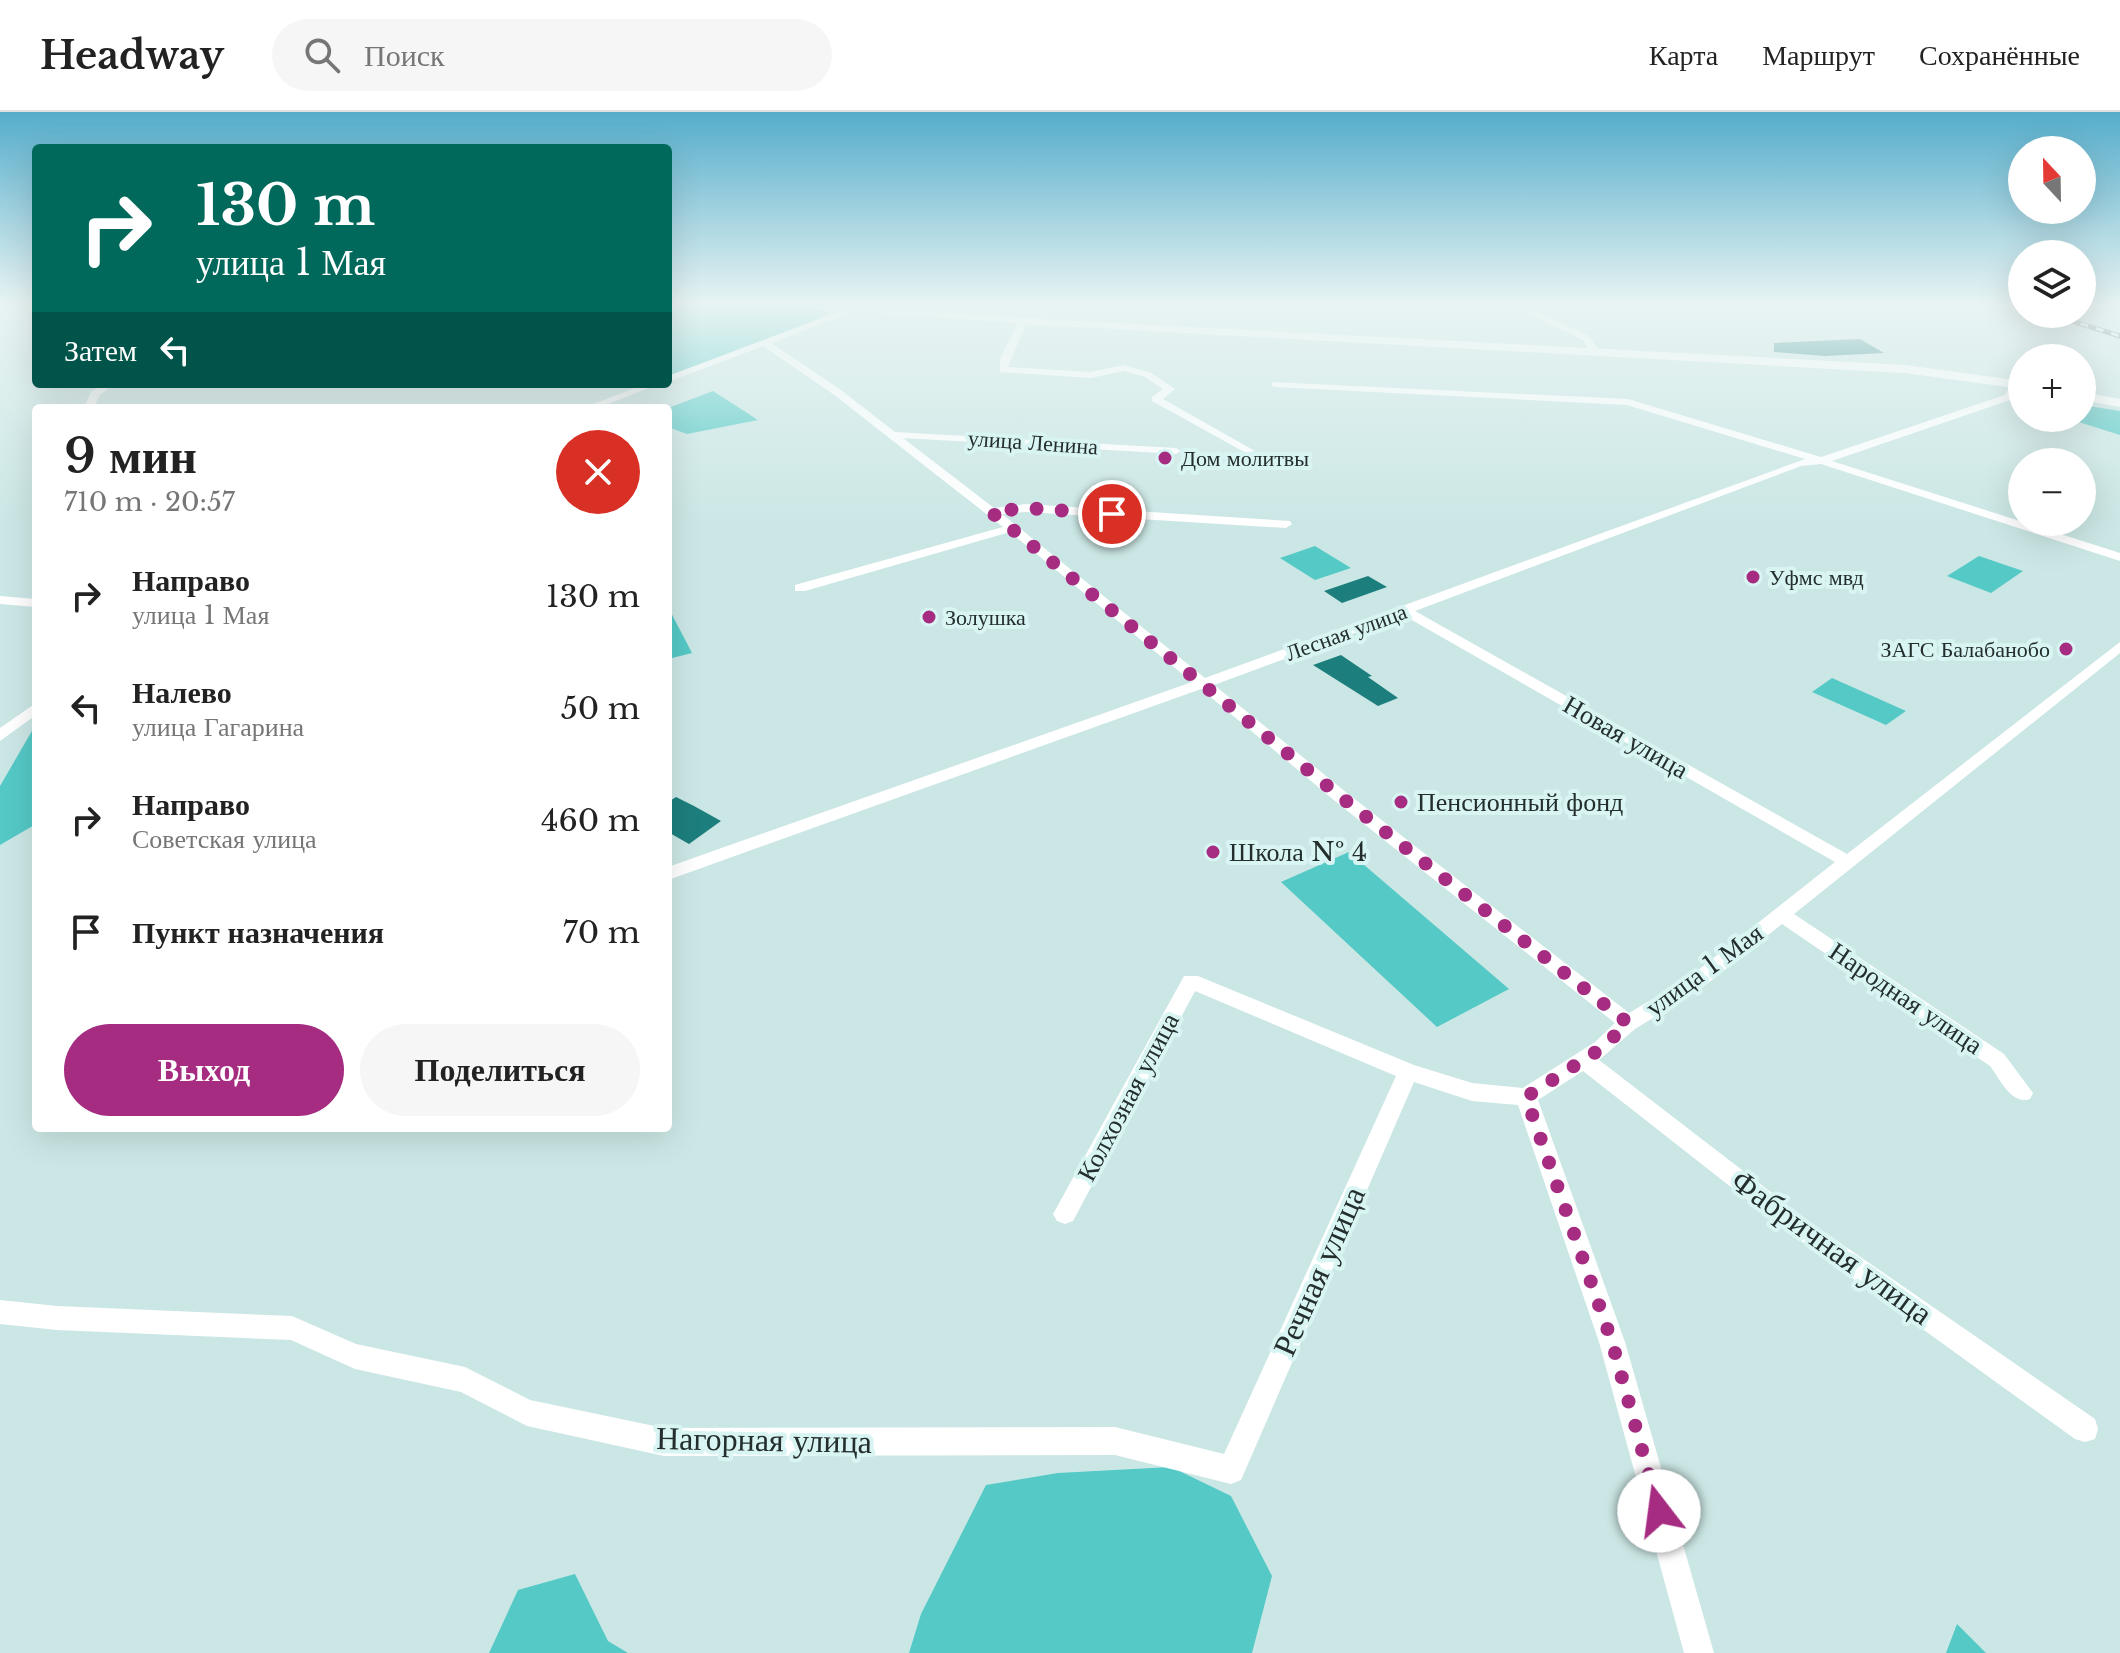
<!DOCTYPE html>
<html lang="ru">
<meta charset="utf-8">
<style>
body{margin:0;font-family:"Libre Baskerville",serif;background:#f6f6f6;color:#222;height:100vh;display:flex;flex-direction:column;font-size:30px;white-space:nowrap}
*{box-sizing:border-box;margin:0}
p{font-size:26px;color:#767676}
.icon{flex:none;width:44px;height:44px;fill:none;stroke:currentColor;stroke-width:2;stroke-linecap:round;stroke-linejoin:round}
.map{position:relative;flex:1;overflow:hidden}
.side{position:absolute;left:32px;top:292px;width:640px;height:728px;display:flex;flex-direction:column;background:#fff;border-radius:8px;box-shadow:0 8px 32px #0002}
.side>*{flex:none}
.guide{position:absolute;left:32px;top:32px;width:640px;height:244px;border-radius:8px;box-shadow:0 8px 32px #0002;background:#00695c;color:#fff;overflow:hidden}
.needle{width:52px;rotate:338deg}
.fabs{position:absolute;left:2008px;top:24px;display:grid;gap:16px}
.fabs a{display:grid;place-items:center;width:88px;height:88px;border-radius:50%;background:#fff;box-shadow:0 8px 32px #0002;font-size:40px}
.pin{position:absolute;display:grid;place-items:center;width:68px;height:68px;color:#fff;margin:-34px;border:4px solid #fff;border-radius:50%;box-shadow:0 2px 8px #0007}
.me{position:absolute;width:88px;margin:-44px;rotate:345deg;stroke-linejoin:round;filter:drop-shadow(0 0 6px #0008)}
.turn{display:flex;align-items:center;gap:28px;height:168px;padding:0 32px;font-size:36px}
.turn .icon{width:104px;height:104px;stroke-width:2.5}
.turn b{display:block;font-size:56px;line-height:68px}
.then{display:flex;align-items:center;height:76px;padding:0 32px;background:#0003;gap:16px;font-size:30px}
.round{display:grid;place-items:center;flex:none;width:84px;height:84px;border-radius:42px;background:#f6f6f6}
.overview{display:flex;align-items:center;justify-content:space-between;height:136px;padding:0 32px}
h1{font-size:48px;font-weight:600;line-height:60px}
.action{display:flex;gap:16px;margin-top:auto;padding:16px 32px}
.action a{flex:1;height:92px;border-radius:48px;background:#a62c81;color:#fff;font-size:32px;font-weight:600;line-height:92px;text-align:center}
.action a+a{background:#f6f6f6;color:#222}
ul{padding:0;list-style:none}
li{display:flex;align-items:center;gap:24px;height:112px;padding:0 32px}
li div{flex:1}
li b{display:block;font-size:30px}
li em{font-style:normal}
header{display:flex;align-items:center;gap:48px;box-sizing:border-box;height:112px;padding:0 40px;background:#fff;border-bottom:2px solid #e0e0e0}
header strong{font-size:38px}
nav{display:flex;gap:44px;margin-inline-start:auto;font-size:28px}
.search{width:560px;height:72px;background:#f6f6f6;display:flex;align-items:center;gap:20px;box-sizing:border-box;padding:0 28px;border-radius:44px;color:#767676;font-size:30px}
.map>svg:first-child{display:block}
.green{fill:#54c9c6}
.building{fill:#1d7f7d}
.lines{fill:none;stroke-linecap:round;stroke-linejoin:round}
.minor{fill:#fff;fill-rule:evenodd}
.major{fill:#fff;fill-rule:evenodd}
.rail-casing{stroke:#465453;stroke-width:5}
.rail{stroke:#d8f4f3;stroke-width:3;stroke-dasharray:8;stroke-linecap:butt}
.route{stroke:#a62c81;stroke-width:14;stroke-dasharray:0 25.2}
.poi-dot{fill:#a62c81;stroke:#d8f4f3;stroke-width:3}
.labels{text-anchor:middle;stroke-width:8;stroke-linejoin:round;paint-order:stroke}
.far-street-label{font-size:22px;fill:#232e2d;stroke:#d8f4f3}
.far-poi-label{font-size:22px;fill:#232e2d;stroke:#d8f4f3;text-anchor:start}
.street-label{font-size:26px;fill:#232e2d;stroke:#d8f4f3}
.poi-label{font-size:26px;fill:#232e2d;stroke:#d8f4f3;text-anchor:start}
.near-street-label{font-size:32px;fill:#232e2d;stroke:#d8f4f3}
</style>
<header>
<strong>Headway</strong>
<div class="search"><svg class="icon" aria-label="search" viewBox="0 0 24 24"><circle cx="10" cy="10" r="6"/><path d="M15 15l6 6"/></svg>Поиск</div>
<nav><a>Карта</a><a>Маршрут</a><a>Сохранённые</a></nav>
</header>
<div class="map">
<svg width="2120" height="1541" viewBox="0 0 2120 1541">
<rect width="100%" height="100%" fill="#cbe7e5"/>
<!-- green -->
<path class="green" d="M683,193C730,193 780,188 826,199L827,202L813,210L668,264V197Z
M713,279L758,308L687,322L668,315V296Z
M2082,293L2120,299V323L2066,306H2082Z
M1315,434L1351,456L1315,468L1280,446Z
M1979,444L2023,459L1991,481L1947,464Z
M668,495L692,541L668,547Z
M1832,566L1906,599L1886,613L1812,580Z
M36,612V712L0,733V674Z
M1349,740L1509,877L1437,915L1281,770Z
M1171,1355L1231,1384L1272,1464L1252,1541H909L921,1502L986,1373L1058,1361Z
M575,1462L608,1529L628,1541H489L518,1478Z
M1957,1512L1986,1541H1946Z"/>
<!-- building -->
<path class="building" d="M1860,227L1884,241L1825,244L1774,240V231Z
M1368,464L1387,475L1342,491L1324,479Z
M1341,543L1372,564L1368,565L1398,586L1378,594L1313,553Z
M676,685L694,694L721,709L689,732L668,720V690Z"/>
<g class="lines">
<!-- minor -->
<path class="minor" d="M1511,193H1521L1589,224L1601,241L1593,243L1583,228Z
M853,194L856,199L771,231L841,278L895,320L1176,336L1181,339L1176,342L903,326L994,396L1026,392L1290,409L1292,412L1286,416L1026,400L1002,402L1205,566L1805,347L1627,293L1275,275L1272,274V270L1628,287L1821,345L2005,283L2012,269H2018L2013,287L1832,349L2120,441V449L1821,352L1801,354L1415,499L1847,742L2120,530V541L1794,802L2004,942L2033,981L2030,987C2011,993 2000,967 1990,954L1782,812L1702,876L1635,917L1599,948L1807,1108L2095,1307L2098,1317L2095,1327L2085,1330L2075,1327L1791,1122L1583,959L1538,988L1625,1230L1714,1541H1684L1599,1230L1518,993L1472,989L1414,970L1241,1368L1231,1372L1115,1343L664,1344L527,1314L461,1280L355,1257L291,1228L57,1218L0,1212V1188L57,1194L292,1204L356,1232L465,1255L530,1288L664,1316L1115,1315L1224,1342L1396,964L1195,879L1073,1109L1065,1112L1057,1109L1053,1102L1057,1095L1184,864H1198L1414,953L1472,971L1523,976L1595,930L1615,911L1335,689L1201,577L668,768V755L1192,570L1010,420L805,479H795V473L1003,415L833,282L763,234L668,270V264ZM1403,503L1835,750L1688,866L1629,901L1347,681L1214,573Z
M1020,207L1027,209L1008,255L1091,260L1124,253L1151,261L1175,277L1163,287L1255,339L1246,341L1152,289V285L1163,277L1145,265L1124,259L1091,266L1000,260V247Z
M103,272H114L99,284L94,296H84L91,280Z
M645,272H659L598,296H583Z
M0,484L36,487V495L0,492Z
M36,591V603L0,629V616Z"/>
<!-- major -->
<path class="major" d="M813,193H854L1023,206L1905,253L2022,269V277L1905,261L1023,212L818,196Z
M2082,280L2120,287V295L2082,288Z"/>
<!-- rail casing -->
<g class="rail-casing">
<path id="rail" d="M2050,202L2120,224"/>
</g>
<!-- rail -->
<use href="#rail" class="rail"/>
</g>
<!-- sky -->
<linearGradient id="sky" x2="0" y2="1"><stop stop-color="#55adcb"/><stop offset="0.47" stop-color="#e8f4f3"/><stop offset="1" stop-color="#e8f4f3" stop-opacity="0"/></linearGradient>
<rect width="2120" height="408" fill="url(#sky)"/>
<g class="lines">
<!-- route -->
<path class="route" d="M1112,402L1026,396L991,400L1341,685L1628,911L1602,936L1526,985L1612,1230L1659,1399"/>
</g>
<!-- markers -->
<g class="poi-dot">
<circle cx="1165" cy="346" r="8"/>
<circle cx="1753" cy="465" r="8"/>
<circle cx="929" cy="505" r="8"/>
<circle cx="2066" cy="537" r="8"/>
<circle cx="1401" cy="690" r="8"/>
<circle cx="1213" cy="740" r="8"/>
</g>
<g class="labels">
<!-- far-street labels -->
<g class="far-street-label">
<text transform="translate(1033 330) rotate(4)" y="8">улица Ленина</text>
<text transform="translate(1346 520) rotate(-20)" y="8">Лесная улица</text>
</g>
<!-- far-poi labels -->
<g class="far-poi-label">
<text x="1181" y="354">Дом молитвы</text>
<text x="1769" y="473">Уфмс мвд</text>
<text x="945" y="513">Золушка</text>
<text x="2050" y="545" text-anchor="end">ЗАГС Балабанобо</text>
</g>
<!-- street labels -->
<g class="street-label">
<text transform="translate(1626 625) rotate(30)" y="9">Новая улица</text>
<text transform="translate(1704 858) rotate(-36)" y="9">улица 1 Мая</text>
<text transform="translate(1906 886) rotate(34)" y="9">Народная улица</text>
<text transform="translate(1128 985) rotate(-62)" y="9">Колхозная улица</text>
</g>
<!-- poi labels -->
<g class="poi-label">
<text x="1417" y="699">Пенсионный фонд</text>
<text x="1229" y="749">Школа № 4</text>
</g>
<!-- near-street labels -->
<g class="near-street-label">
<text transform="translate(1832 1135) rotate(36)" y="11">Фабричная улица</text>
<text transform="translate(1319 1159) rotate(-66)" y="11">Речная улица</text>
<text transform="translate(764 1328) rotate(1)" y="11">Нагорная улица</text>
</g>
</g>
</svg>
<div class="fabs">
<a><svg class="needle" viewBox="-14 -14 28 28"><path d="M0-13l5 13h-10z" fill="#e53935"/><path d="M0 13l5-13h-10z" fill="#767676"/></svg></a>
<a><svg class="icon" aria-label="layers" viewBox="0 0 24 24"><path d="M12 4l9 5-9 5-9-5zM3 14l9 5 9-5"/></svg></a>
<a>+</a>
<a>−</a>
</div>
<div class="pin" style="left:1112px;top:402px;background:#d93025"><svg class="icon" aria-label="arrive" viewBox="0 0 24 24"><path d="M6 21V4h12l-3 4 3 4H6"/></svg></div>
<svg class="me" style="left:1659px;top:1399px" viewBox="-20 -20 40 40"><circle r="19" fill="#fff"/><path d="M0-13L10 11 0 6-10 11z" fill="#a62c81"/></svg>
<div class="guide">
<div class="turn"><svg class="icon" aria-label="right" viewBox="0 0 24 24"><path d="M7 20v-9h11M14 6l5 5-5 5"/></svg><div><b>130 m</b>улица 1 Мая</div></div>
<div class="then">Затем<svg class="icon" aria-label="left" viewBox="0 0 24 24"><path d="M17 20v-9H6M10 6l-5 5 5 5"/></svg></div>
</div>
<section class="side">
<div class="overview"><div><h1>9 мин</h1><p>710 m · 20:57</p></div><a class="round" style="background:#d93025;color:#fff"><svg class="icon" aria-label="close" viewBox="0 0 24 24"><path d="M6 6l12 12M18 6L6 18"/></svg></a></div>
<ul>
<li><svg class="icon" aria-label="right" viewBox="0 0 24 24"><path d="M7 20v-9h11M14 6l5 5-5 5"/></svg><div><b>Направо</b><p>улица 1 Мая</p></div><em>130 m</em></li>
<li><svg class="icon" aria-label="left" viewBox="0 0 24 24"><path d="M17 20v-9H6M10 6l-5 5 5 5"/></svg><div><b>Налево</b><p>улица Гагарина</p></div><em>50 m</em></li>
<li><svg class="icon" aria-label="right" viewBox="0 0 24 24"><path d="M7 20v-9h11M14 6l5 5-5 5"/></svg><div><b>Направо</b><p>Советская улица</p></div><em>460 m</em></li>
<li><svg class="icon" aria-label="arrive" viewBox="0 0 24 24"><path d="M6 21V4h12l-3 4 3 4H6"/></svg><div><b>Пункт назначения</b></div><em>70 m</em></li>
</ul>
<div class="action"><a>Выход</a><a>Поделиться</a></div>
</section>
</div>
